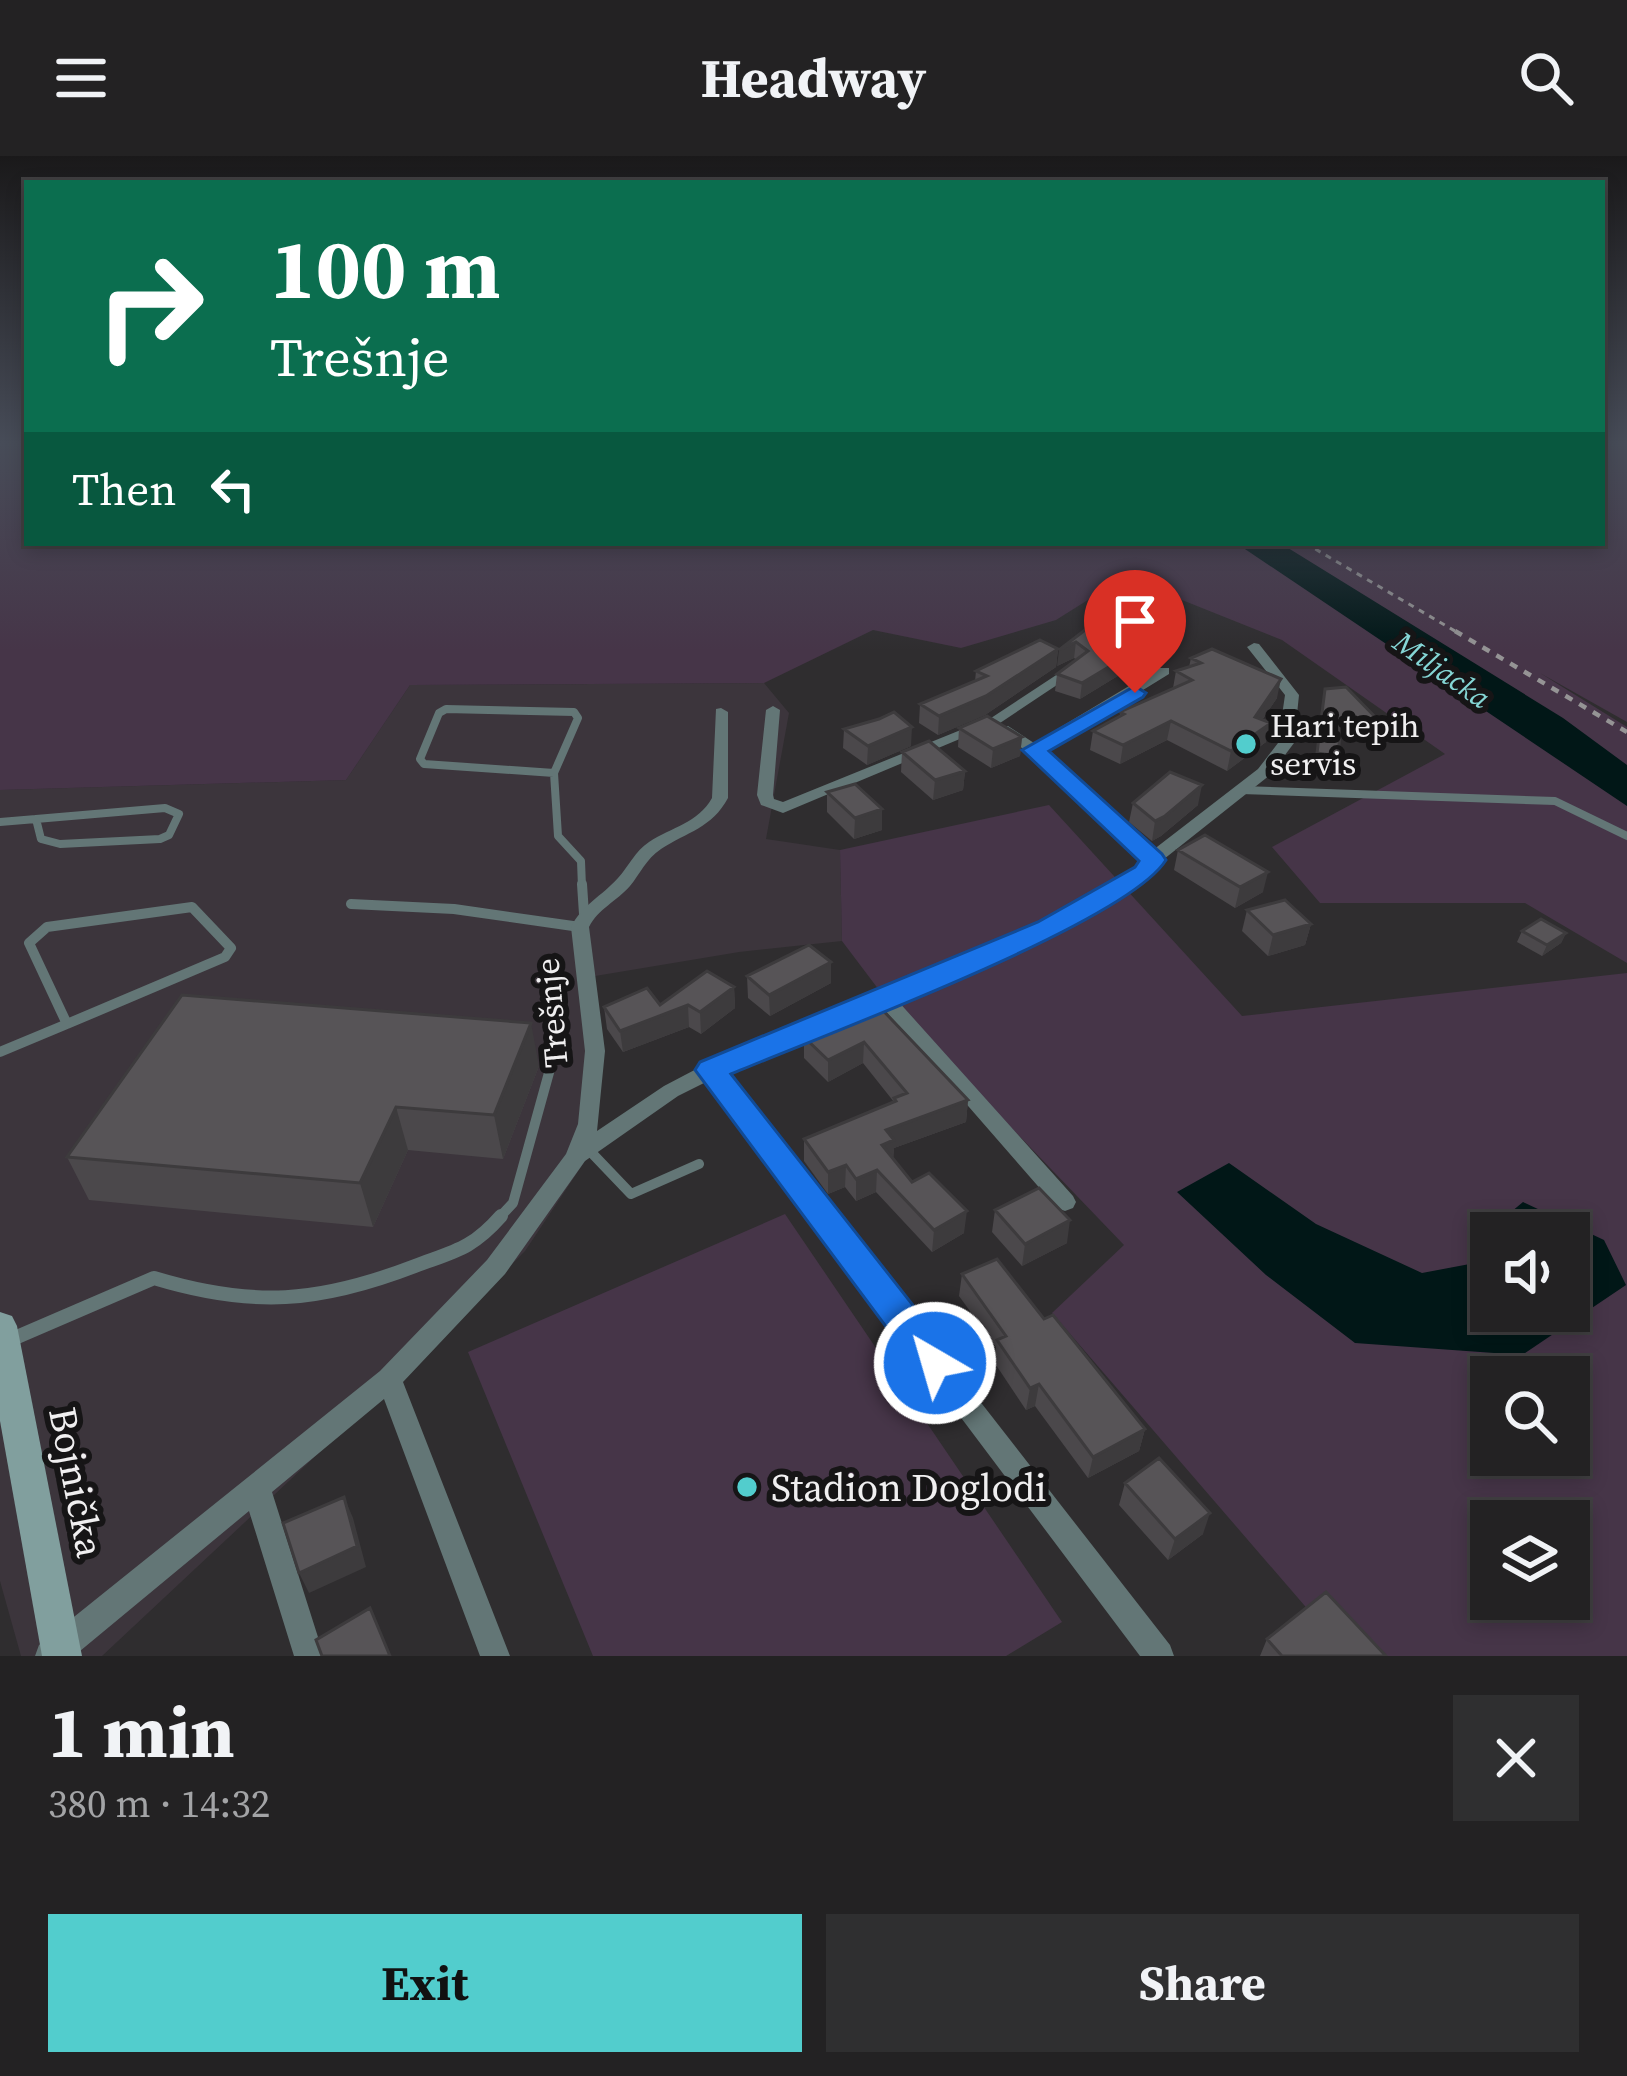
<!DOCTYPE html>
<meta charset="utf-8">
<style>
body{margin:0;font-family:"Source Serif 4",serif;background:#2f2f30;color:#f1f3f6;height:100vh;display:flex;flex-direction:column;font-size:45px;white-space:nowrap}
*{box-sizing:border-box;margin:0}
p{font-size:39px;color:#a3a4a6}
.icon{flex:none;width:66px;height:66px;fill:none;stroke:currentColor;stroke-width:2;stroke-linecap:round;stroke-linejoin:round}
.map{position:relative;height:1500px;overflow:hidden}
.drawer{display:flex;flex-direction:column;background:#232223;flex:1}
.drawer>*{flex:none}
.banner{position:absolute;left:24px;top:24px;width:1581px;height:366px;border-radius:0px;box-shadow:0 6px 18px #0003,0 0 0 3px #403f41;background:#0b6e4f;color:#fff;overflow:hidden}
.controls{position:absolute;left:1470px;top:1056px;display:grid;gap:24px}
.controls a{display:grid;place-items:center;width:120px;height:120px;border-radius:0px;background:#232223;box-shadow:0 6px 18px #0003,0 0 0 3px #403f41;font-size:60px}
.pin{position:absolute;display:grid;place-items:center;width:102px;height:102px;color:#fff;margin:-123px -51px;border-radius:50% 50% 50% 0;rotate:-45deg;box-shadow:0 0 12px #0007}
.pin .icon{rotate:45deg}
.me{position:absolute;width:132px;margin:-66px;rotate:322deg;stroke-linejoin:round;filter:drop-shadow(0 0 9px #0008)}
.turn{display:flex;align-items:center;gap:42px;height:252px;padding:0 48px;font-size:54px}
.turn .icon{width:156px;height:156px;stroke-width:2.5}
.turn b{display:block;font-size:84px;line-height:102px}
.then{display:flex;align-items:center;height:114px;padding:0 48px;background:#0003;gap:24px;font-size:45px}
.round{display:grid;place-items:center;flex:none;width:126px;height:126px;border-radius:0px;background:#2f2f30}
.summary{display:flex;align-items:center;justify-content:space-between;height:204px;padding:0 48px}
h1{font-size:72px;font-weight:700;line-height:90px}
.cta{display:flex;gap:24px;margin-top:auto;padding:24px 48px}
.cta a{flex:1;height:138px;border-radius:0px;background:#52cdcd;color:#111;font-size:48px;font-weight:700;line-height:138px;text-align:center}
.cta a+a{background:#2f2f30;color:#f1f3f6}
header{display:flex;justify-content:space-between;align-items:center;height:156px;padding:0 48px;background:#232223;font-size:54px;font-weight:700}
.map>svg:first-child{display:block}
.built{fill:#3c353c}
.green{fill:#463548;fill-rule:evenodd}
.water{fill:#011717}
.lines{fill:none;stroke-linecap:round;stroke-linejoin:round}
.path-far1{stroke:#959495;stroke-width:3;stroke-dasharray:6 6;stroke-linecap:butt}
.path{stroke:#959495;stroke-width:4.5;stroke-dasharray:8 8;stroke-linecap:butt}
.lane-far2{stroke:#637676;stroke-width:8}
.lane-far1{stroke:#637676;stroke-width:10}
.lane{stroke:#637676;stroke-width:14}
.street{fill:#637676;fill-rule:evenodd}
.secondary{fill:#819f9e;fill-rule:evenodd}
.wall{fill:#4b484b}
.shaded-wall{fill:#3d3b3d}
.building{fill:#575457;stroke:#3d3b3d;stroke-width:3}
.route{fill:#1a73e8;stroke:#114b97;stroke-width:3}
.poi-dot{fill:#52cdcd;stroke:#161516;stroke-width:4.5}
.labels{text-anchor:middle;stroke-width:12;stroke-linejoin:round;paint-order:stroke}
.far-water-label{font-size:30px;font-style:italic;fill:#85d6d5;stroke:#161516}
.poi-label{font-size:33px;fill:#f0eff0;stroke:#161516;text-anchor:start}
.street-label{font-size:33px;fill:#f0eff0;stroke:#161516}
.near-street-label{font-size:39px;fill:#f0eff0;stroke:#161516}
.near-poi-label{font-size:39px;fill:#f0eff0;stroke:#161516;text-anchor:start}
</style>
<header><svg class="icon" aria-label="menu" viewBox="0 0 24 24"><path d="M4 6h16M4 12h16M4 18h16"/></svg>Headway<svg class="icon" aria-label="search" viewBox="0 0 24 24"><circle cx="10" cy="10" r="6"/><path d="M15 15l6 6"/></svg></header>
<div class="map">
<svg width="1627" height="1500" viewBox="0 0 1627 1500">
<rect width="100%" height="100%" fill="#2f2d2f"/>
<!-- built -->
<path class="built" d="M764,527L789,557L766,683L840,694L842,785L739,796L595,820L593,993L525,1095L401,1220L102,1500H21L0,1425V634L346,624L410,529Z"/>
<!-- green -->
<path class="green" d="M0,285H27V387H1602V285H1627V566L1540,517L1627,571V807L1525,747H1320L1272,691L1445,598L1282,484L1167,438L1099,437L1056,464L961,492L873,474L764,527L410,529L346,624L0,634Z
M1049,649L1242,860L1627,817V1500H1348L1052,1157L1124,1089L879,834L842,785L840,694ZM1491,1077H1569V1155H1491ZM1491,1221H1569V1299H1491ZM1491,1365H1569V1443H1491Z
M785,1058L1062,1466L1006,1500H593L468,1196Z"/>
<!-- water -->
<path class="water" d="M1236,387H1280L1563,562L1627,609V650Z
M1229,1007L1316,1068L1422,1117L1491,1104V1155H1569V1077H1509L1499,1066L1523,1046L1604,1084L1626,1129L1522,1199L1355,1187L1266,1119L1177,1036Z"/>
<g class="lines">
<!-- path-far1 -->
<path class="path-far1" d="M1305,387L1460,478"/>
<!-- path -->
<path class="path" d="M1455,475L1627,576"/>
<!-- lane-far2 -->
<path class="lane-far2" d="M446,553L574,556L578,562L554,617L424,608L420,603L439,557Z
M554,617L558,680L581,705L582,731
M1241,634L1555,645L1627,680
M165,652L179,658L169,679L160,683L60,688L41,683L36,663Z
M0,666L36,663"/>
<!-- lane-far1 -->
<path class="lane-far1" d="M582,728L584,758
M351,748L454,753L580,771
M192,751L231,792L225,801L67,868L29,787L47,771Z
M0,896L67,868
M588,993L631,1038L699,1008
M498,1063L513,1047L555,895"/>
<!-- lane -->
<path class="lane" d="M10,1184L154,1122C253,1152 319,1147 415,1110C455,1095 472,1093 501,1060"/>
<!-- street -->
<path class="street" d="M1254,487L1259,488L1299,539L1294,587L1270,619L1159,707L1136,732L1055,777L897,844L1073,1040L1076,1046L1073,1052L1065,1055L1057,1052L881,850L724,917L1170,1489L1174,1500H1140L708,925L678,940L585,1005L505,1118L403,1226L510,1500H480L384,1243L272,1336L324,1500H294L249,1355L74,1500H35L39,1489L380,1215L487,1104L566,998L578,968L585,895L571,771C582,749 602,740 618,722C629,710 635,695 649,686C672,671 698,667 712,642L716,553L721,552L728,556V642C712,672 687,676 661,693C646,703 640,718 630,730C617,745 598,753 589,771L605,895L597,975L664,930L704,909L1041,769L1124,724L1143,703L1029,597L995,573L998,570H1008L1034,587L1159,512H1169V518L1044,595L1153,694L1258,613L1278,587L1285,539L1247,491Z
M1073,508L1078,509V515L997,569H987L985,566Z
M773,550L780,554L773,639L774,643L783,646L973,569H983L986,572L783,657L761,649L757,639L766,554Z"/>
<!-- secondary -->
<path class="secondary" d="M0,1156L12,1160L17,1170L82,1500H42L0,1265Z"/>
</g>
<!-- wall -->
<path class="wall" d="M1085,474L1139,507L1080,543L1055,535L1057,518L1077,504L1074,502L1057,510Z
M1058,493L1056,511L985,559L938,579L919,567L920,548L975,525L976,515Z
M1191,502L1277,542L1262,564L1266,586L1227,615L1167,584L1120,608L1090,594L1093,575L1120,560V556L1173,532L1176,515L1189,511Z
M1325,533L1381,567L1378,576L1340,577L1336,609L1315,606Z
M959,572L1022,581L1020,600L991,612L958,591Z
M844,573L911,590L867,609L843,592Z
M902,596L965,615L963,634L933,644L901,616Z
M827,636L882,653V674L854,683L827,656Z
M1133,647L1198,649L1161,680L1152,685L1129,666Z
M1178,694L1263,736L1235,752L1174,714Z
M1247,754L1311,768L1305,789L1268,800L1242,775Z
M1522,775L1566,777L1561,787L1542,800L1517,786Z
M831,806V827L770,860L748,842L747,820Z
M734,831L735,852L701,878L689,871L623,896L607,873L604,851L660,849Z
M874,845L968,944L966,966L894,992L893,1003L912,1026L964,1077L932,1096L876,1036L856,1045L845,1031L828,1038L804,1005V983L894,946L863,907L828,926L804,902V881Z
M539,910L503,1003L408,994L373,1071L89,1044L67,1001Z
M995,1054L1067,1087L1022,1110L992,1076Z
M962,1118L1044,1163L1145,1273L1139,1295L1088,1322L1035,1250L1026,1254L994,1206L996,1191L959,1140Z
M1125,1327L1203,1378L1168,1404L1119,1349Z
M1267,1483L1386,1500H1260Z"/>
<!-- shaded-wall -->
<path class="shaded-wall" d="M1076,486L1074,502L1057,510L1059,494Z
M1142,491L1139,507L1080,543L1082,527Z
M1058,493L1056,511L985,559L938,579L939,560Z
M1281,523L1277,542L1251,580L1255,561Z
M1171,565L1167,584L1120,608L1123,589Z
M1271,567L1266,586L1227,615L1231,595Z
M912,571L911,590L867,609L868,590Z
M1022,581L1020,600L991,612L993,593Z
M965,615L963,634L933,644L935,624Z
M1202,629L1198,649L1161,680L1152,685L1155,665Z
M882,653V674L854,683L855,662Z
M1268,716L1263,736L1235,752L1240,731Z
M1311,768L1305,789L1268,800L1273,779Z
M1566,777L1561,787L1542,800L1547,789Z
M831,806V827L770,860L769,839Z
M734,831L735,852L701,878L700,856Z
M688,849L689,871L623,896L620,875Z
M531,867L539,910L503,1003L494,959Z
M864,886L863,907L828,926V904Z
M968,944L966,966L894,992L893,1006L882,989L886,974Z
M396,951L408,994L373,1071L360,1027Z
M846,1009L845,1031L828,1038V1016Z
M877,1014L876,1036L856,1045V1023Z
M967,1055L964,1077L932,1096L934,1074Z
M1070,1064L1067,1087L1022,1110L1025,1088Z
M1039,1228L1035,1250L1026,1254L1030,1232Z
M1145,1273L1139,1295L1088,1322L1093,1301Z
M344,1341L353,1362L366,1411L309,1437L299,1417Z
M1210,1357L1203,1378L1168,1404L1175,1383Z"/>
<!-- building -->
<path class="building" d="M1085,474L1142,491L1082,527L1057,518L1088,495L1076,486L1059,494Z
M1040,484L1058,493L986,540L939,560L920,548L987,520L976,515Z
M1212,493L1281,523L1255,561L1271,567L1231,595L1171,565L1123,589L1093,575L1124,558L1120,556L1192,524L1176,515L1201,507L1191,502Z
M1346,531L1381,567H1341L1338,600L1317,597L1325,533Z
M894,556L912,571L868,590L844,573L879,563Z
M987,560L1022,581L993,593L959,572Z
M929,585L965,615L935,624L902,596Z
M1170,616L1202,629L1165,660L1155,665L1133,647Z
M855,628L882,653L855,662L827,636Z
M1205,679L1268,716L1240,731L1178,694Z
M1285,744L1311,768L1273,779L1247,754Z
M1541,763L1566,777L1547,789L1522,775Z
M809,789L831,806L769,839L747,820Z
M707,815L734,831L700,856L688,849L620,875L604,851L647,832L660,849Z
M182,839L531,867L494,959L396,951L360,1027L67,1001Z
M874,845L968,944L886,974L894,984L882,989L912,1026L929,1017L967,1055L934,1074L877,1014L856,1023L846,1009L828,1016L804,983L896,945L894,942L907,937L864,886L828,904L804,881Z
M1039,1032L1070,1064L1025,1088L995,1054Z
M997,1103L1044,1163L1053,1159L1145,1273L1093,1301L1039,1228L1030,1232L997,1184L1006,1180L962,1118Z
M1159,1302L1210,1357L1175,1383L1125,1327Z
M344,1341L357,1390L299,1417L283,1367Z
M1326,1436L1386,1500H1282L1267,1483Z
M370,1452L390,1500H322L316,1484Z"/>
<!-- sky -->
<linearGradient id="sky" x2="0" y2="1"><stop stop-color="#1a191a"/><stop offset="0.58" stop-color="#474c58"/><stop offset="1" stop-color="#474c58" stop-opacity="0"/></linearGradient>
<rect width="1627" height="495" fill="url(#sky)"/>
<!-- route -->
<path class="route" d="M1135,530L1146,537L1143,541L1049,595L1162,698L1166,704C1126,768 816,882 731,918L949,1195L955,1207L949,1219L935,1224L922,1219L695,914L700,906L1038,766L1135,711L1139,705L1022,594Z"/>
<!-- markers -->
<g class="poi-dot">
<circle cx="1246" cy="588" r="12"/>
<circle cx="747" cy="1331" r="12"/>
</g>
<g class="labels">
<!-- far-water labels -->
<g class="far-water-label">
<text transform="translate(1442 514) rotate(35)" y="10">Miljacka</text>
</g>
<!-- poi labels -->
<g class="poi-label">
<text x="1270" y="581">Hari tepih<tspan x="1270" dy="38">servis</tspan></text>
</g>
<!-- street labels -->
<g class="street-label">
<text transform="translate(551 857) rotate(-95)" y="12">Trešnje</text>
</g>
<!-- near-street labels -->
<g class="near-street-label">
<text transform="translate(77 1326) rotate(79)" y="14">Bojnička</text>
</g>
<!-- near-poi labels -->
<g class="near-poi-label">
<text x="771" y="1345">Stadion Doglodi</text>
</g>
</g>
</svg>
<div class="controls">
<a><svg class="icon" aria-label="sound" viewBox="0 0 24 24"><path d="M4 9h4l5-4v14l-5-4H4zM17 9q2 3 0 6"/></svg></a>
<a><svg class="icon" aria-label="search" viewBox="0 0 24 24"><circle cx="10" cy="10" r="6"/><path d="M15 15l6 6"/></svg></a>
<a><svg class="icon" aria-label="layers" viewBox="0 0 24 24"><path d="M12 4l9 5-9 5-9-5zM3 14l9 5 9-5"/></svg></a>
</div>
<div class="pin" style="left:1135px;top:537px;background:#d93025"><svg class="icon" aria-label="arrive" viewBox="0 0 24 24"><path d="M6 21V4h12l-3 4 3 4H6"/></svg></div>
<svg class="me" style="left:935px;top:1207px" viewBox="-20 -20 40 40"><circle r="17" fill="#1a73e8" stroke="#fff" stroke-width="3"/><path d="M0-11L8 9 0 5-8 9z" fill="#fff"/></svg>
<div class="banner">
<div class="turn"><svg class="icon" aria-label="right" viewBox="0 0 24 24"><path d="M7 20v-9h11M14 6l5 5-5 5"/></svg><div><b>100 m</b>Trešnje</div></div>
<div class="then">Then<svg class="icon" aria-label="left" viewBox="0 0 24 24"><path d="M17 20v-9H6M10 6l-5 5 5 5"/></svg></div>
</div>
</div>
<section class="drawer">
<div class="summary"><div><h1>1 min</h1><p>380 m · 14:32</p></div><a class="round"><svg class="icon" aria-label="close" viewBox="0 0 24 24"><path d="M6 6l12 12M18 6L6 18"/></svg></a></div>
<div class="cta"><a>Exit</a><a>Share</a></div>
</section>
